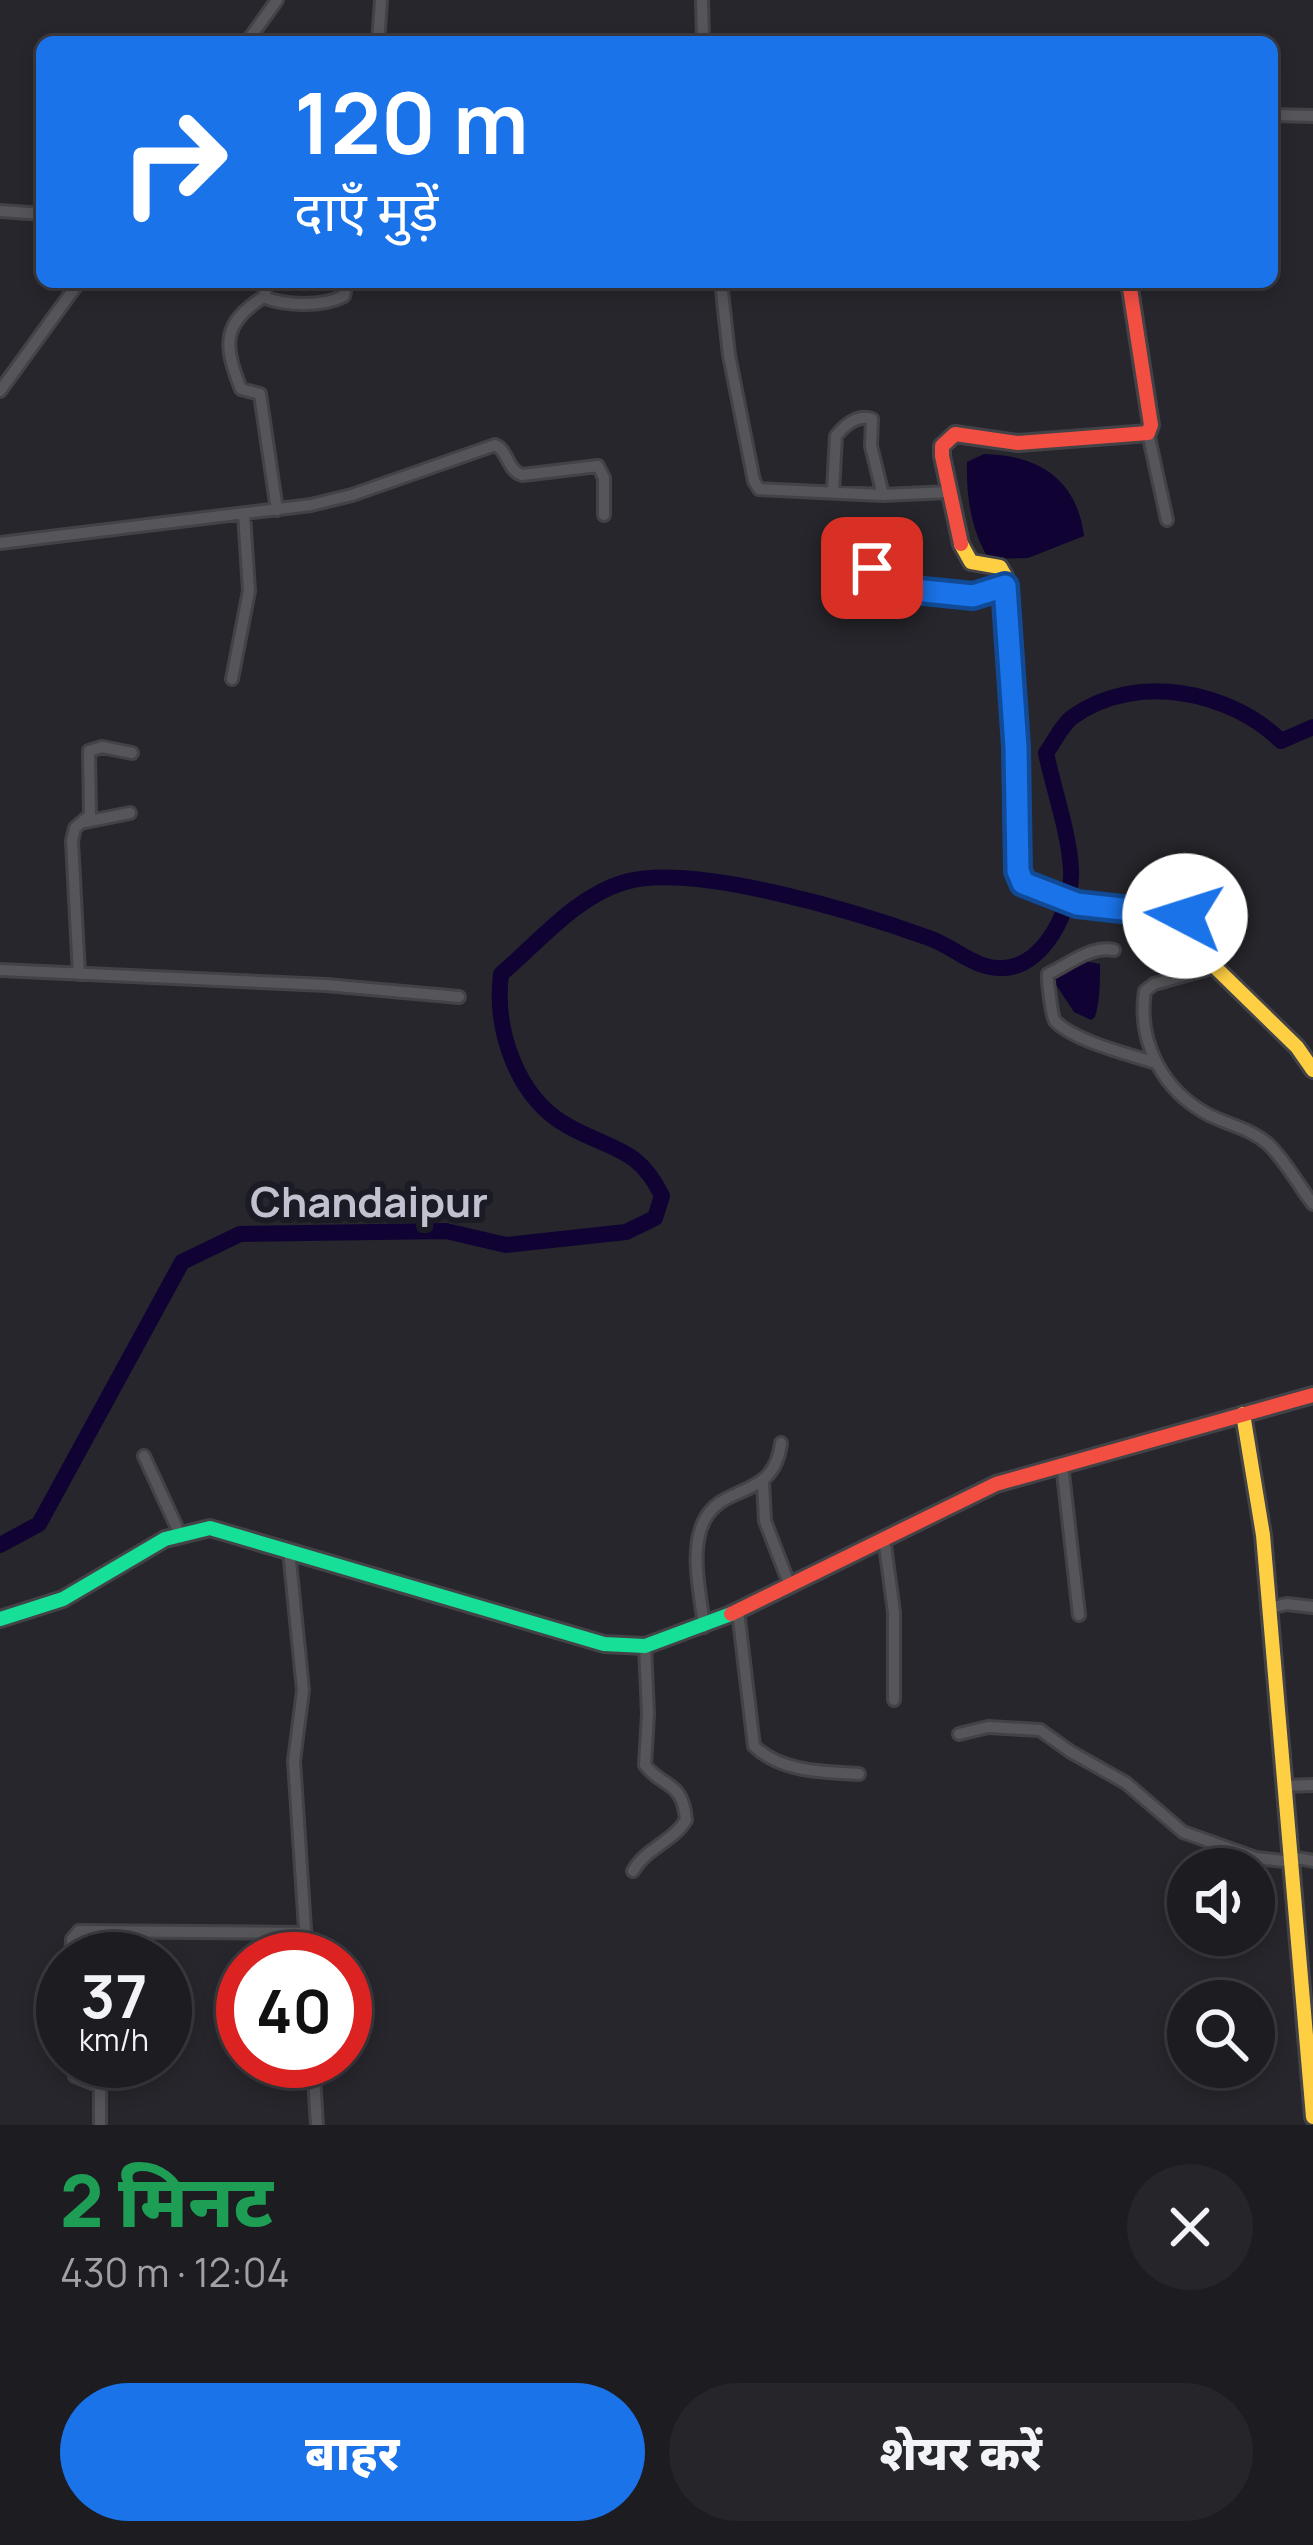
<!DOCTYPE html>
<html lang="hi">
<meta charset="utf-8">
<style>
body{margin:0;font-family:Manrope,"Noto Sans Devanagari",sans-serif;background:#25252a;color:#f1f3f6;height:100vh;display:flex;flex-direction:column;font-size:45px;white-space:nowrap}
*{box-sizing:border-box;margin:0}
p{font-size:39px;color:#a0a1a5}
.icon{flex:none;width:66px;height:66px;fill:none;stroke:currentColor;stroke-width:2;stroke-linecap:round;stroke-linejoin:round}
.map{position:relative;height:2125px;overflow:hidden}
.sheet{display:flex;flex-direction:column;background:#1c1c21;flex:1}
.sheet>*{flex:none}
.banner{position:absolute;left:36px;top:36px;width:1242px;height:252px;border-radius:18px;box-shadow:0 6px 18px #0003,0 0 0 3px #3a3a3f;background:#1a73e8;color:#fff;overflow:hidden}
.tools{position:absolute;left:1167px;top:1848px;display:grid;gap:24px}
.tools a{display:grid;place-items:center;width:108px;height:108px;border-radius:50%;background:#1c1c21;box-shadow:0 6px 18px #0003,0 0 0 3px #3a3a3f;font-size:60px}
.speed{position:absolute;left:36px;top:1932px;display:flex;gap:24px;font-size:60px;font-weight:700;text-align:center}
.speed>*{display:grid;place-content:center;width:156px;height:156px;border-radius:50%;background:#1c1c21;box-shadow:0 6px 18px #0003,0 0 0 3px #3a3a3f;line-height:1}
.speed small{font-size:30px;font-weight:400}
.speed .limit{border:18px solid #d22;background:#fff;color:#111}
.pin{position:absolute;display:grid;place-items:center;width:102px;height:102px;color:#fff;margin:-51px;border-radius:24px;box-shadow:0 6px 18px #0006}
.me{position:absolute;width:132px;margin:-66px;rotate:275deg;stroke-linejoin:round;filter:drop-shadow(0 0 9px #0008)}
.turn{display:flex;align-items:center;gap:42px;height:252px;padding:0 60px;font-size:54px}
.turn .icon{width:156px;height:156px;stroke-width:2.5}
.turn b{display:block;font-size:84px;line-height:102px}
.round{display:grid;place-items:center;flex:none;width:126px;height:126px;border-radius:63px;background:#25252a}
.summary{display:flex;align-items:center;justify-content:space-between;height:204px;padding:0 60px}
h1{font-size:72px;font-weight:800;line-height:90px;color:#1e9e55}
.cta{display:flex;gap:24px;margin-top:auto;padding:24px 60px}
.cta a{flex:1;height:138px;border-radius:72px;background:#1a73e8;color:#fff;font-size:48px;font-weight:800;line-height:138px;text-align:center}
.cta a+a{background:#25252a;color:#f1f3f6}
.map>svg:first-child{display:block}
.water{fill:#100334}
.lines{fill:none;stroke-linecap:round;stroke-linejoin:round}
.river{stroke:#100334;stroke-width:16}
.street-casing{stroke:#424247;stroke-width:16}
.fast-casing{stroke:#424247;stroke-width:20}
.slow-casing{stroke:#424247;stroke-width:20}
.jam-casing{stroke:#424247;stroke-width:20}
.street{stroke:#56565a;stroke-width:10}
.fast{stroke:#16e098;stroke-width:14}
.slow{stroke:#ffcf43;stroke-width:14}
.jam{stroke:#f24e42;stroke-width:14}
.route-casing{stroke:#114b97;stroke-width:30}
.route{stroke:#1a73e8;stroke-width:21}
.labels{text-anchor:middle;stroke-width:12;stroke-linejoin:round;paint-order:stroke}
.quarter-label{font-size:42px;font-weight:bold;fill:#c1c1cf;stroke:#1b1b25}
</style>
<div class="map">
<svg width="1313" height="2125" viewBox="0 0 1313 2125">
<rect width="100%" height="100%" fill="#26262c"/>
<!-- water -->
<path class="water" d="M984,454C1038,455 1077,479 1084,536L1028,558L989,559C971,531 966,495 967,462Z
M1084,961L1100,964C1100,982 1100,1001 1095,1017L1091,1020L1074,1012L1055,983L1056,978Z"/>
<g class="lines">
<!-- river -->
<path class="river" d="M0,1545L39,1524L182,1262L240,1234L446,1231L506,1245L626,1232L655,1218L662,1196C638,1146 610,1150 568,1126C517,1098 494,1030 501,974C539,942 576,896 625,882C694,862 860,913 929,938C955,947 975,970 1004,968C1045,966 1073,907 1071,870C1069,832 1054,791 1046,753C1054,742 1063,723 1074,716C1136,672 1230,691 1281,741L1313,727"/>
<!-- street casing -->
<g class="street-casing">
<path id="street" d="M702,0L703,42
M247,42L277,0
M378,42L381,0
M1272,115L1313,116
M0,211L42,214
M265,282V296C222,323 223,344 241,389L260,394L277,510
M721,282L729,355L754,481L759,489L883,495L949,492
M263,297C286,306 322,307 344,296L347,282
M0,391L79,282
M1148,433L1167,520
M833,491L836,436C845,425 857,414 872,419L871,446L883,495
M0,543L311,505L352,495L495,445C508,450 507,470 522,475L598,466L604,478V515
M872,563L877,577L904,580L914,590L973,596L1005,587
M232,679L249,591L244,514
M85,822L130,813
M1114,950C1091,945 1068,965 1048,974C1047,979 1052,1018 1055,1021C1074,1041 1128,1054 1156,1063
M1215,967L1154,984L1145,991C1137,1042 1163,1091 1209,1115C1229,1125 1251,1129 1268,1144C1286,1161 1298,1185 1313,1204
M0,970L326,985L459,997
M79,974L72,841L75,828L90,815L89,751L102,747L132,753
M144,1456L179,1532
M1062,1464L1079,1615
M763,1482L765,1521L790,1586
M884,1538L894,1612V1700
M289,1551L303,1690L294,1761L307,1959
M1269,1608L1287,1604L1313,1607
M738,1611L754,1746C781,1772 823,1772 859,1774
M704,1627C701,1596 689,1551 704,1521C723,1482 774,1501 781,1443
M959,1734L988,1727L1040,1730L1071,1752L1126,1783L1183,1832L1256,1858L1292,1862
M1285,1786L1313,1785
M1292,1857L1313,1861
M633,1871C646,1848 674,1841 686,1820C683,1780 662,1788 645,1765L648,1714L645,1646
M71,1959L72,1939L79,1931L305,1933
M71,2061L75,2076L100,2086V2125
M313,2061L317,2125"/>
</g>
<!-- fast casing -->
<g class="fast-casing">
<path id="fast" d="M0,1619L63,1599L165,1539L210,1528L604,1644L645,1646L731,1614"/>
</g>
<!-- slow casing -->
<g class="slow-casing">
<path id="slow" d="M961,544L971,562L1000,567L1005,576L1016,747L1018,871C1054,919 1137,909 1191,918L1215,967L1297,1047L1313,1070
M1243,1414L1263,1535L1313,2117"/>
</g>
<!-- jam casing -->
<g class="jam-casing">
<path id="jam" d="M961,544L942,456V446L955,434L1018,443L1148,433L1151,425L1129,282
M731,1614L996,1484L1313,1395"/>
</g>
<!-- street -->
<use href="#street" class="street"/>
<!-- fast -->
<use href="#fast" class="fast"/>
<!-- slow -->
<use href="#slow" class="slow"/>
<!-- jam -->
<use href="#jam" class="jam"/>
</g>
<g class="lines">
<!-- route casing -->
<g class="route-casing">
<path id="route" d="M872,568L877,577L904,580L914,590L973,596L1005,586L1016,747L1018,871L1023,883L1077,904L1185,916"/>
</g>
<!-- route -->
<use href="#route" class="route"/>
</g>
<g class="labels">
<!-- quarter labels -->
<g class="quarter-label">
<text x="369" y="1217">Chandaipur</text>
</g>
</g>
</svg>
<div class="tools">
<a><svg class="icon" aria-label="sound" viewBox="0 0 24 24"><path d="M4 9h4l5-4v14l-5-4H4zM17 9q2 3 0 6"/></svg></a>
<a><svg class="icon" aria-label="search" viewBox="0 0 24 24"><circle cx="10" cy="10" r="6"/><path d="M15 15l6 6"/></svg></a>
</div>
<div class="speed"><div>37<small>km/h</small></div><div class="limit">40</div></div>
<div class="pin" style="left:872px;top:568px;background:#d93025"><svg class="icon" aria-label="arrive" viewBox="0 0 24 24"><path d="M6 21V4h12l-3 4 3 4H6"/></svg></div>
<svg class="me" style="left:1185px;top:916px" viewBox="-20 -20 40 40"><circle r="19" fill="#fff"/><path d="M0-13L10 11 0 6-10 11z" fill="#1a73e8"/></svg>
<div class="banner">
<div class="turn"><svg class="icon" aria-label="right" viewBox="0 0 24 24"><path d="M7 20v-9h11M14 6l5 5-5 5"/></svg><div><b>120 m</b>दाएँ मुड़ें</div></div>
</div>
</div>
<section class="sheet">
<div class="summary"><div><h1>2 मिनट</h1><p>430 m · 12:04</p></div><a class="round"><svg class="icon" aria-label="close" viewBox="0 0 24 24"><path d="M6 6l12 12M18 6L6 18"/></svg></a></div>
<div class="cta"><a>बाहर</a><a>शेयर करें</a></div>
</section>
